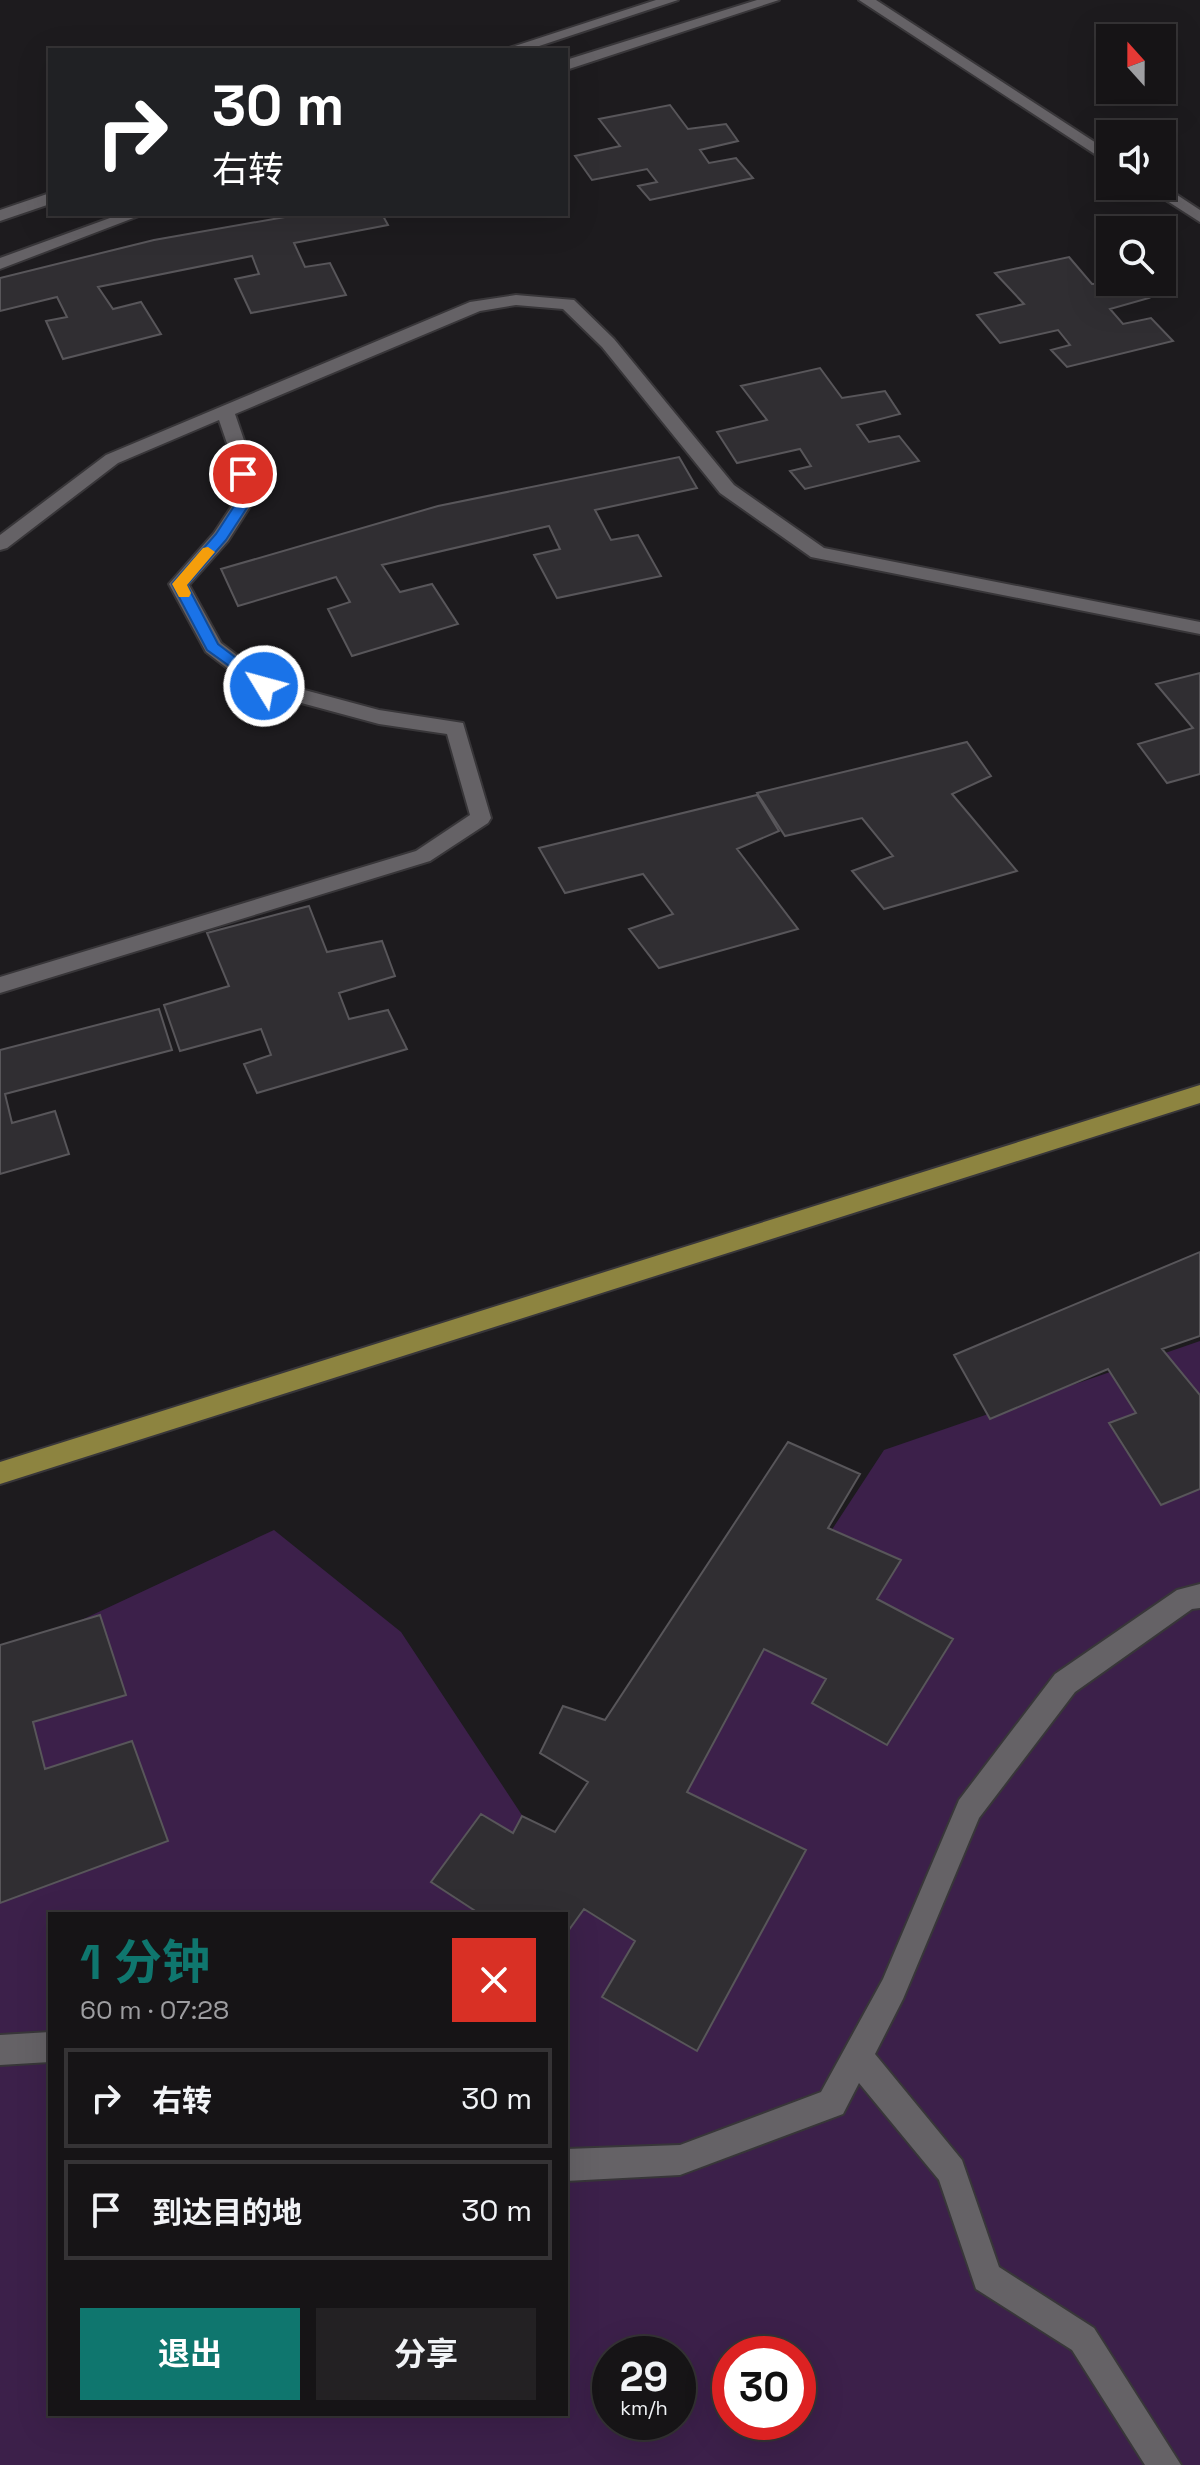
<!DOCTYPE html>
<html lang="zh">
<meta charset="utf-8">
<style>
body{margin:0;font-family:"Space Grotesk","Noto Sans SC",sans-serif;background:#232123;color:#f1f3f6;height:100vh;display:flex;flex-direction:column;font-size:30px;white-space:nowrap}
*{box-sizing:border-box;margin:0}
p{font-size:26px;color:#9e9ea1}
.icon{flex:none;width:44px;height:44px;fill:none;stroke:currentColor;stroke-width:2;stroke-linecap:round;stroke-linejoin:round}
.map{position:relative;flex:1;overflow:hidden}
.panel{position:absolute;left:48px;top:1912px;width:520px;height:504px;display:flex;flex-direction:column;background:#161416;border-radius:0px;box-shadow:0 8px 32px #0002,0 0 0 2px #353335}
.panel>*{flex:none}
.banner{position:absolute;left:48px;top:48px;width:520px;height:168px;border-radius:0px;box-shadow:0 8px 32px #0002,0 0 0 2px #353335;background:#202124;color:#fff;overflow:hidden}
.needle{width:52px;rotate:339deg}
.tools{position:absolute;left:1096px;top:24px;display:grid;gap:16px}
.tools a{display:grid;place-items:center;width:80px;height:80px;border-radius:0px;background:#161416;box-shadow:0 8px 32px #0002,0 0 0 2px #353335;font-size:40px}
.speed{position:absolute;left:592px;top:2336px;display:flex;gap:16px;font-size:40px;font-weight:700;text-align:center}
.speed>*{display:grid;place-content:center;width:104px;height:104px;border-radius:50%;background:#161416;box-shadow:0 8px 32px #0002,0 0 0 2px #353335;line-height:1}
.speed small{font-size:20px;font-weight:400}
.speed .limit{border:12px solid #d22;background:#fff;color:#111}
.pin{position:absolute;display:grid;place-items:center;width:68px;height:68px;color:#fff;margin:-34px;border:4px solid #fff;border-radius:50%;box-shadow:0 2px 8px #0007}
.me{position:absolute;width:88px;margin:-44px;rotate:307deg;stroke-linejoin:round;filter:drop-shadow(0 0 6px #0008)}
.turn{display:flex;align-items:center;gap:28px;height:168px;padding:0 32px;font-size:36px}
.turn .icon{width:104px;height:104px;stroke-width:2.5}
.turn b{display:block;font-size:56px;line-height:68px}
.round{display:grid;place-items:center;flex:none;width:84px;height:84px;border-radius:0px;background:#232123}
.headline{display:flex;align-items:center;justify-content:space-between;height:136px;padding:0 32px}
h1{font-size:48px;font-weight:700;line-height:60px;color:#0f766e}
.action{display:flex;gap:16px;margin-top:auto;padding:16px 32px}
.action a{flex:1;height:92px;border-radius:0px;background:#0f766e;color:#fff;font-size:32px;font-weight:700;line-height:92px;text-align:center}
.action a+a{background:#232123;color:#f1f3f6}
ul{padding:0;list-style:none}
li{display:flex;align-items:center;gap:24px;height:100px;margin:0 16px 12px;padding:0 16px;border:4px solid #353335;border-radius:0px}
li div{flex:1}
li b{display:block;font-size:30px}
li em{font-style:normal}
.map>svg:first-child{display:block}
.green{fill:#3c204a;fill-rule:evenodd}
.building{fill:#302e32;stroke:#58565a;stroke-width:2}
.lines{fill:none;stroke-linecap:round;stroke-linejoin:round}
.minor-casing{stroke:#383639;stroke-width:4}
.major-casing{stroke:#383639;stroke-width:4}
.minor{fill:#656266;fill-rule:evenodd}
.major{fill:#8d8440;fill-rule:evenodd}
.route{fill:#1a73e8;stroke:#114b97;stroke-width:2}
.slow{fill:#f59e0b}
</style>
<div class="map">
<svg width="1200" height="2465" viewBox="0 0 1200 2465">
<rect width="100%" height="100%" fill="#1d1b1e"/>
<!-- green -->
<path class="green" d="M1200,1341V2465H0V1658L274,1530L401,1632L584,1909L884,1450ZM50,1914H566V2414H50ZM610,2354H678V2422H610ZM730,2354H798V2422H730Z"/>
<!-- building -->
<path class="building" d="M670,105L688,129L726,124L738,141L700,150L709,163L736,158L753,178L650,200L638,186L657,182L647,169L592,180L575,156L620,146L599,119Z
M302,214H382L388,225L294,243L305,267L330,263L346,295L251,313L235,279L259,274L252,256L98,287L113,309L141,302L161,334L63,359L46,321L67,317L57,297L0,311V278L154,240Z
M1069,257L1092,284L1136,282L1149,298L1110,309L1123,324L1151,318L1173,341L1067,367L1051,350L1070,345L1058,330L1000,343L977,315L1024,304L995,273Z
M820,368L842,398L885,391L900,414L857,425L869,442L899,436L919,461L805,489L790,471L811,466L800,449L737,463L717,432L767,420L741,386Z
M679,457L697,488L595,510L611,540L638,535L661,576L557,598L534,555L560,549L549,526L382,565L400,592L432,584L458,624L352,656L328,609L350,602L336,577L238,606L221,569L438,506Z
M1200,673V774L1167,783L1138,744L1193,728L1156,684Z
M967,742L991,776L952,794L1017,871L884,909L852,871L893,856L862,818L785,836L757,793Z
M757,795L779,831L737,849L798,929L659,968L629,929L673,914L643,874L565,893L539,848Z
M309,906L327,952L382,941L395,976L339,993L349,1019L388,1010L407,1049L257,1093L244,1064L271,1055L261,1029L180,1051L164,1005L229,986L207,933Z
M159,1009L172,1050L5,1094L12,1123L55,1111L69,1154L0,1174V1050Z
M1200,1252V1336L1162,1349L1200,1395V1489L1161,1505L1109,1423L1136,1413L1108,1369L990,1419L954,1355Z
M788,1442L860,1474L828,1528L901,1560L877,1599L953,1639L887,1745L812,1703L826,1679L764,1649L687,1792L806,1850L697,2051L602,1997L635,1941L584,1909L566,1934V1914H480L431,1882L481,1814L513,1833L522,1816L555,1832L588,1782L540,1753L563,1706L605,1720Z
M100,1615L126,1695L33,1722L45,1769L132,1741L168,1841L0,1903V1645Z"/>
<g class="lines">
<!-- minor casing -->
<g class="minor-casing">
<path id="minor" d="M656,0H678L527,50H503Z
M757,0H779L566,70V60Z
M859,0H876L1110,152V164Z
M1162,185L1200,210V222L1144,186Z
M50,193V204L0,221V210Z
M121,214H144L0,269V258Z
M516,295L574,300L614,339L734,485L824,548L1200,622V634L811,557L720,493L602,347L563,309L516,305L480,311L235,414L248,452L256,497L228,541L189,585L221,643L271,681L379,710L463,723L491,818L488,823L430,861L0,993V977L416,851L470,815L447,734L379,724L257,691L206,652L169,584L214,533L238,497L230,452L219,420L118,463L7,548L0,550V535L106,455L470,302Z
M1200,1584V1608L1192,1609L1075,1692L979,1818L903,1999L875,2054L962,2160L999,2267L1094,2328L1181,2465H1145L1072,2350L976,2289L939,2180L859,2083L843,2114L680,2175L566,2181V2149L680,2145L821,2092L883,1979L959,1800L1055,1674L1177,1590Z
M50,2032V2062L0,2065V2035Z"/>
</g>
<!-- major casing -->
<g class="major-casing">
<path id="major" d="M1200,1085V1103L0,1484V1462Z"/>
</g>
<!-- minor -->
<use href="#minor" class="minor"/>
<!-- major -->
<use href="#major" class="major"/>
</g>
<!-- route -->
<path class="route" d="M243,470L250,474L254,497L226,540L187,585L218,644L269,683V690L264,691L207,650L172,584L216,534L240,497L236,474Z"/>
<!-- slow -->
<path class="slow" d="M208,547L215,552L187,585L191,593L189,597H179L172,584L203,548Z"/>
</svg>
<div class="tools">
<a><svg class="needle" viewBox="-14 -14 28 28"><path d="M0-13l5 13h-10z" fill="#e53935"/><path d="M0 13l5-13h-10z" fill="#9e9ea1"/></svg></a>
<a><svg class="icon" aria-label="sound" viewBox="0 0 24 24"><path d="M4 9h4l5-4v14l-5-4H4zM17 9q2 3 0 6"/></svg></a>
<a><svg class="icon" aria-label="search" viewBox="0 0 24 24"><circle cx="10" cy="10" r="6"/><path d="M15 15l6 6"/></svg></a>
</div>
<div class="speed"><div>29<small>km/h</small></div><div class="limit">30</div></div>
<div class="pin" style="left:243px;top:474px;background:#d93025"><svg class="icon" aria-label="arrive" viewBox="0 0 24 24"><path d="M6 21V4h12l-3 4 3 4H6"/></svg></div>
<svg class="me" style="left:264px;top:686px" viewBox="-20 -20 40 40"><circle r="17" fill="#1a73e8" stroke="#fff" stroke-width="3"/><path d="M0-11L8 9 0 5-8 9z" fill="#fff"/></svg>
<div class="banner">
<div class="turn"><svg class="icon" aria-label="right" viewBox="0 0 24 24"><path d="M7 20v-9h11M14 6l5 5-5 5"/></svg><div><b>30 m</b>右转</div></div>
</div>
<section class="panel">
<div class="headline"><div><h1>1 分钟</h1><p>60 m · 07:28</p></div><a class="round" style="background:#d93025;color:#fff"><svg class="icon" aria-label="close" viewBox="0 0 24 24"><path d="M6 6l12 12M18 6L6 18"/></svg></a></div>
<ul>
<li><svg class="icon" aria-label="right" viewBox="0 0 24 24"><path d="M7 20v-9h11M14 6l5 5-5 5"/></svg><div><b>右转</b></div><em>30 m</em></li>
<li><svg class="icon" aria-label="arrive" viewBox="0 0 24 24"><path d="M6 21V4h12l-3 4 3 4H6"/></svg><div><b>到达目的地</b></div><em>30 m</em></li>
</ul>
<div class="action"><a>退出</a><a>分享</a></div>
</section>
</div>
